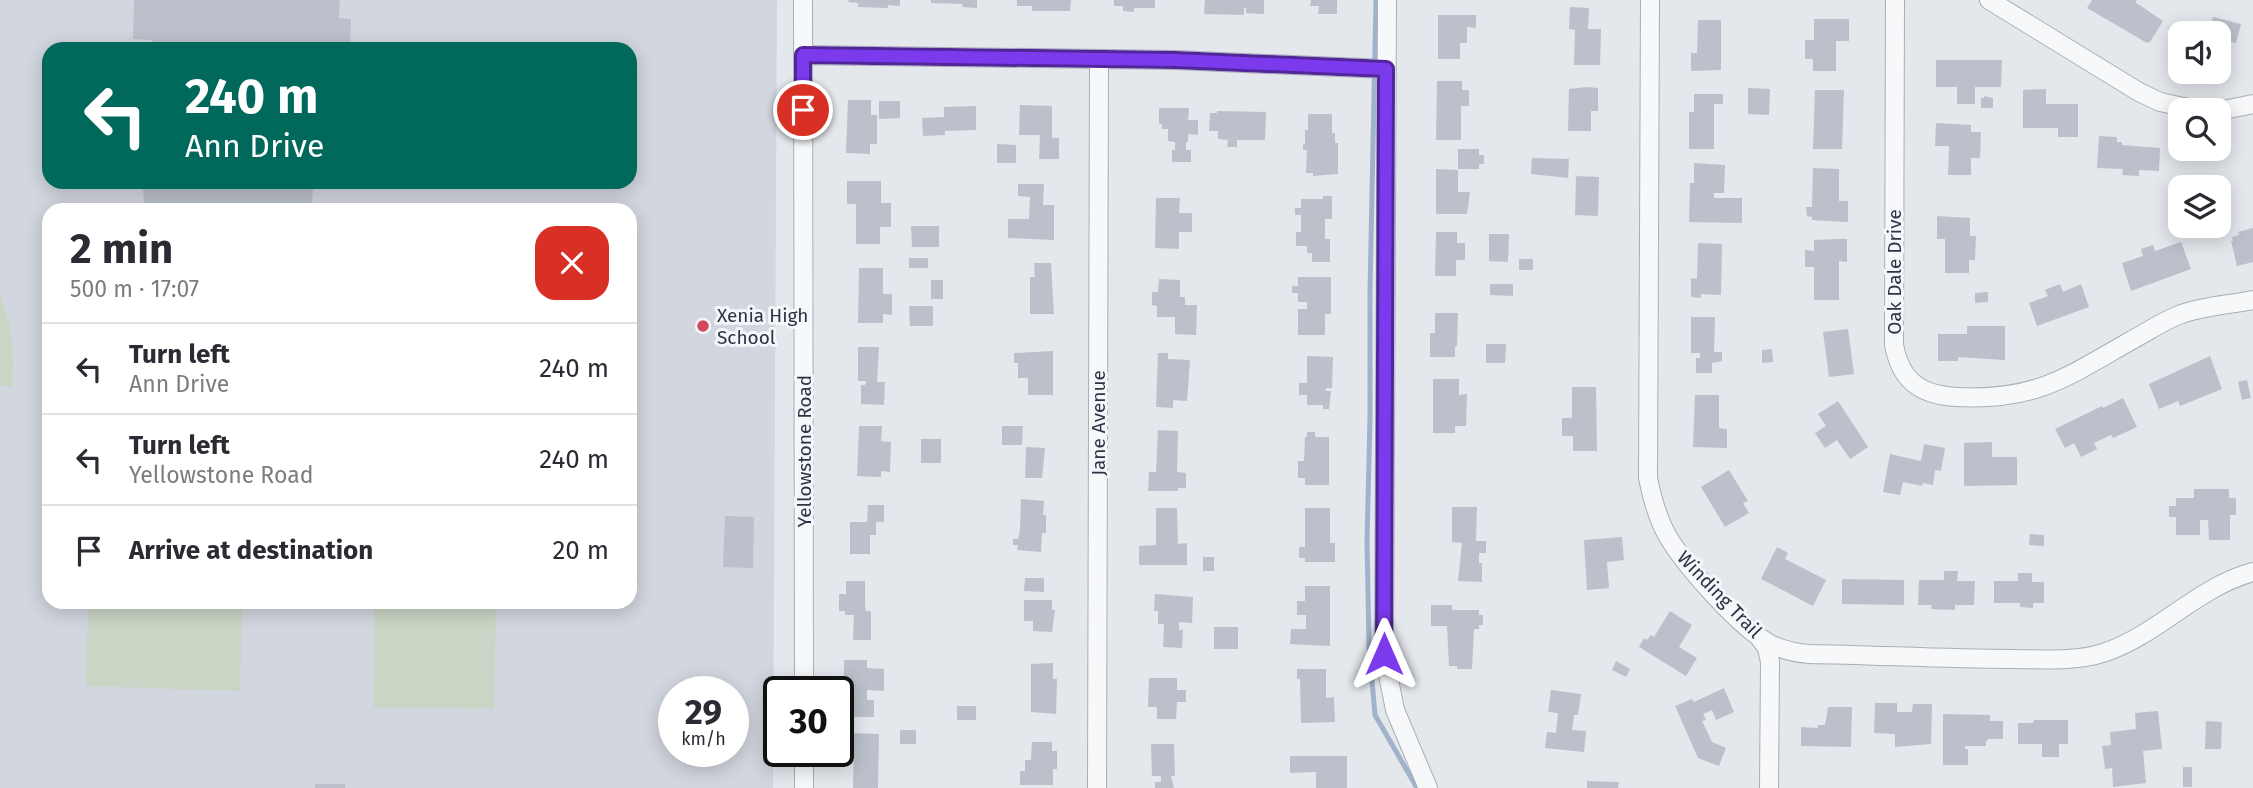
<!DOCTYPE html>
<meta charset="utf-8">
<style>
body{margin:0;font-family:"Fira Sans",sans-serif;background:#f2f2f3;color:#2b2b33;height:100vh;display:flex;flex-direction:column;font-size:26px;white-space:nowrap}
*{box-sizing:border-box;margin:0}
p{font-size:23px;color:#7c7c81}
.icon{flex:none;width:38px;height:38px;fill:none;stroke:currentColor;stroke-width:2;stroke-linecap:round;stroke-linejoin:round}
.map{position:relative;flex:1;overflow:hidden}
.panel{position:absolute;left:42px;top:203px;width:595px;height:406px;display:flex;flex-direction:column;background:#fff;border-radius:21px;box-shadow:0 4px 18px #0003}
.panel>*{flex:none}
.hud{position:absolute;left:42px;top:42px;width:595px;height:147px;border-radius:21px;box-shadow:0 4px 18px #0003;background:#00695c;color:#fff;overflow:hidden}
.fabs{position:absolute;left:2168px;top:21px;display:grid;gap:14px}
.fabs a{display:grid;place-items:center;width:63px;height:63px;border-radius:14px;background:#fff;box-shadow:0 4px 18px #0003;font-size:35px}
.speed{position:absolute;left:658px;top:676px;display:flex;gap:14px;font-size:35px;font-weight:700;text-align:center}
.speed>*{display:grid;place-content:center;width:91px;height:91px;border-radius:50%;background:#fff;box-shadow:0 4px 18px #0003;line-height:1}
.speed small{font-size:18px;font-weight:400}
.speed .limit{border:4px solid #111;border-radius:10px;background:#fff;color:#111}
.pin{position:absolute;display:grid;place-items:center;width:60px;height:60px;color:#fff;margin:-30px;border:4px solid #fff;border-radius:50%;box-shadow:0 2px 7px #0007}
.me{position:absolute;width:77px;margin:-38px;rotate:0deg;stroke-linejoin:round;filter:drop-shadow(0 0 5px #0008)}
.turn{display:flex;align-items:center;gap:24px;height:147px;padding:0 28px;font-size:32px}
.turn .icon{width:91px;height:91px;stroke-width:2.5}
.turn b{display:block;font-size:49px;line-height:60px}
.round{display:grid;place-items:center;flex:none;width:74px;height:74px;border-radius:21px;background:#f2f2f3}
.head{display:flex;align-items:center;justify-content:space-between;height:119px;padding:0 28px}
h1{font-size:42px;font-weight:700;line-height:52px}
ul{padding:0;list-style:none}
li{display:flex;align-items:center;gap:21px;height:91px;padding:0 28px;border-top:2px solid #e1e1e2}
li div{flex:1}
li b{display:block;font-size:26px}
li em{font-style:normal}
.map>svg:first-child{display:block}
.built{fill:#d2d6de;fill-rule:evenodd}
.grass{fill:#c9d6c5}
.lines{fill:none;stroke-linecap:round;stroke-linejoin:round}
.stream{stroke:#9fb4cc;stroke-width:5}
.building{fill:#bbc0ca}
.street-casing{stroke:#a9aeb7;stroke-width:20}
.street{stroke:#f7f8fa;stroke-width:18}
.route-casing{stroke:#51269a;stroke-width:18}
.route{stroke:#7c3aed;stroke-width:12}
.poi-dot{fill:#d1495b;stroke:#f4f6f9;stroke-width:2.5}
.labels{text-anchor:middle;stroke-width:6;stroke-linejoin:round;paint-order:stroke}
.street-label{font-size:19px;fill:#2b3445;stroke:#f4f6f9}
.poi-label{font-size:19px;fill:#2b3445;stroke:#f4f6f9;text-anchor:start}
</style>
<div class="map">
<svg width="2253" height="788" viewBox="0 0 2253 788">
<rect width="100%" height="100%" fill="#e4e7ec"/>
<!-- built -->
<path class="built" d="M0,0H777L773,788H0ZM49,49H630V182H49ZM49,210H630V602H49ZM674,691H733V751H674Z"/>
<!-- grass -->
<path class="grass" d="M0,295C13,326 14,354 12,387L0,386Z
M88,602H242L240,691L86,686Z
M375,602H496L494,709L374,707Z"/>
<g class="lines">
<!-- stream -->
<path class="stream" d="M1376,0L1370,290V418L1367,541L1369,646L1375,715L1417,788"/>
</g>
<!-- building -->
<path class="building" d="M134,0H340L339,18L351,19L350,49H152V40L133,39Z
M849,0H900V6L888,5V8L858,7V3L848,2Z
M931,0H977V8L962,7L963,4L931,3Z
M1017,0H1071L1070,11H1032V6H1017Z
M1114,0H1155V8H1134V12L1123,11V6H1114Z
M1205,0H1264V14L1246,13V8H1244V15L1204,14Z
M1311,0H1337V14H1318L1319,6H1310Z
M2092,0H2137L2135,2L2163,21L2150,42L2147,43L2087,8Z
M1570,7L1589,8L1588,29H1601L1600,65H1574L1575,30L1569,29Z
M1438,15H1476V28L1467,27V43H1460V59H1438Z
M2213,17L2241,24L2236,43L2219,39V33H2210Z
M1814,19H1849V41H1836V71H1813V59H1805V40H1814Z
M1698,20H1721V70L1691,71V53H1697Z
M1936,60H2002L2001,87H1975V104H1957V87H1936Z
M1437,81H1462V90H1469V106H1461V140H1436Z
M1587,87L1598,88V111H1591V131H1568L1569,89Z
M1748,88L1770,89L1769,115L1748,114Z
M2046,89V104H2078V137H2058V128H2023V90Z
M1815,90H1844L1842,149H1813Z
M1694,94H1723V104H1714V149H1689V112H1694Z
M1984,96L1993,98V108H1981V98H1984Z
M848,100H871V115H877V144H870V154L846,153Z
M879,101H900V118L879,119Z
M1020,105L1052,106V138H1059V159H1039L1040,135H1019Z
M976,106V130L945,131V135L923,136L922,118L944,117V107Z
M1159,108H1189L1188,120H1198V135L1188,134V142H1186V150H1191V162H1172V150H1175V142L1168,141V129H1162V124H1159Z
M1217,111L1266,112L1265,140H1237V147H1227L1228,140L1218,139V131H1209L1210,113H1217Z
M1308,114H1332V133H1335V143H1338V174L1313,176V173H1306L1307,150H1303V144H1305V130H1308Z
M1936,123L1971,125V132H1981L1980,158H1971V175H1948L1949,146H1935Z
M2099,136L2117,137V142H2122V145L2160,148L2159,171L2139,170V176L2122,175L2123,169L2097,168Z
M997,144L1016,145V163H997Z
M1458,149H1479V155H1484V164H1479V169H1458Z
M1532,158L1569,159L1568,178L1531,174Z
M1694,163L1725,165L1724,193H1714V198H1742V223L1689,222L1690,183H1694Z
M1813,168L1839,169V201H1848V222L1812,220V217L1807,216L1806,207H1812Z
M1436,169L1458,170V192H1470L1467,214H1436Z
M1576,176L1599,177L1598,216L1575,215Z
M847,181H881V203H891V227H880V244H856V204H847Z
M143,182H313L312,210H144Z
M1018,184H1044L1043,205H1054V240L1008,238V219H1029L1030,197L1018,196Z
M1323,196H1332V219H1325V239H1330V262H1312V253H1307V246H1296V232H1301V215H1295V208H1301V199H1323Z
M1156,198H1180L1179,213H1192V232H1179V249L1155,248Z
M1937,216L1970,218V236H1976L1975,260H1969V273H1945V239H1937Z
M911,226H939V247H912Z
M2253,228V262L2237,266L2231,241H2233L2232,237L2239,235L2238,232Z
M1436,232H1457V243H1465V260H1456V276H1435Z
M1489,234H1509L1508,262L1489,261Z
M1839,239H1847V262L1839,261V300H1814V267H1805V250L1814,251V240Z
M2181,242L2191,269L2131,291L2122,263L2143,256L2141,249L2153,245L2155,251Z
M1698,243L1722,244L1721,295L1701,294V298L1691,297V278L1697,279Z
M909,258H928V268H909Z
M1519,259H1533V270H1519Z
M1034,263H1051L1054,314H1030V277H1035Z
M859,268H883V294H892V315L883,314V323H858Z
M1298,277H1331V314H1325V335H1298V309H1307V302H1298V293H1292V286H1298Z
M1159,279L1180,280V297H1185V305H1197L1196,335L1175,334V317H1157V306L1152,305V292H1158Z
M931,280H943V299H931Z
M1490,284H1513V296L1490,295Z
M2060,284L2063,292L2081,284L2089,307L2037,326L2029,303L2048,296L2045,290Z
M1988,292V302L1975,303V293Z
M909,306H933V326H910Z
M1435,313H1458L1457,346L1455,347V357H1430V333H1435Z
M1691,317H1715L1714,352H1722V361L1712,363V373H1696V358H1700V353H1691Z
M1967,326H2005V360L1958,357V361H1938V334H1967Z
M1848,329L1854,374L1829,377L1823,332Z
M1486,344H1506L1505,363H1486Z
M858,347H879L877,382H885L884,405L861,404V385H865L866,381H858Z
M1772,349L1773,362L1762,363V350Z
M1053,351V395H1028V378H1018V363H1014V353Z
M1158,353H1168V359L1190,360L1187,401L1173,400V408L1156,407Z
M1307,356L1333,357L1332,388H1326V391H1331L1329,409H1323V405H1307V395H1299V383H1307Z
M2210,356L2222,389L2180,406L2178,401L2159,409L2149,384Z
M1433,379H1459V395L1467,394L1466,426H1455V433H1433Z
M2247,380L2251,398L2242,400L2238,382Z
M1572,387H1596L1597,451H1573V436H1562V418H1572Z
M1695,395H1719V428L1727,429V448L1693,447Z
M2123,398L2137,427L2113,438L2111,435L2094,443L2097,449L2081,457L2074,443L2065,448L2055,429L2102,406L2103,408Z
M1838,401L1868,447L1850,459L1837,440L1825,448L1815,433L1826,426L1818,414Z
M859,426H882L881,441L891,442L890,472L881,471V477L857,476Z
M1002,426H1023L1022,445H1002Z
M1158,430L1178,431L1177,472L1186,473V488H1178V491H1148L1149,472H1156Z
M1307,432H1315V437H1329V485H1305V478H1298V461H1304L1305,437H1307Z
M921,439H941V463H921Z
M1992,442V457H2017V485L1964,486V443Z
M1924,444L1945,448L1941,471L1935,470L1933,485L1923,483L1922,486L1903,482L1900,495L1883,492L1890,454L1921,461Z
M1026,447L1045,448L1042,478H1025Z
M1729,470L1748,501L1743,503L1749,513L1725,527L1701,487Z
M2194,489H2229V498H2236V515H2230V540H2209L2208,520H2200V535H2176V517H2169V506H2176V498H2194Z
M1021,499L1044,501L1043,515H1046V533H1042L1041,552L1017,550L1018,545H1013V539H1018L1020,530Z
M868,505H884V522H876V535H870V554H850V522H867Z
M1452,507H1477L1476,541H1486V553H1479V563H1482V582L1458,581L1462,543L1452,542Z
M1156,508H1177L1178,544L1187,543V565H1139V546L1156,545Z
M1305,508H1330V543H1335V562H1305V558H1299V547H1305Z
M725,516L754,517L753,568L723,567Z
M2030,534L2044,535V546L2029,545Z
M1622,537L1624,560L1607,562L1609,588L1587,590L1584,540Z
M1777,547L1788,553L1785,559L1826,580L1813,606L1761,579Z
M1203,557H1214V571H1203Z
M1944,571H1958L1957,581H1975L1974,605H1955V610L1931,609L1932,605H1918L1919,580H1944Z
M2018,573H2032V582H2044V603H2033V608L2020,607V603H1994V581H2018Z
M1025,578H1044V592L1024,591Z
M1842,579L1904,580V605L1842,604Z
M846,581H865V606L866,611H871V640H853L854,615H845V611H839V594H846Z
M1305,586H1330V646L1290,644L1291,629H1306V615H1297V601H1305Z
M1155,594L1193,597L1192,623L1179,622V630H1183L1182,648L1163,647L1164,624H1158V611H1154Z
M1024,600H1052V610H1055L1052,632L1033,631V621H1024Z
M1431,605H1452V610H1479V615H1483V625H1479V629H1474L1472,669H1457V666H1449L1447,626H1431Z
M1670,611L1692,625L1679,647L1697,658L1686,676L1639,647L1644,638L1647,640L1651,635L1654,637Z
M1214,627H1238V649H1214Z
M844,660H867V668L884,669V691L867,690V700H874V717H853V701H844Z
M1616,661L1630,669L1626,677L1612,670Z
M1053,663V679H1057L1056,714L1031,712V664Z
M1297,669H1326V698L1334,697L1335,722L1301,723L1300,679H1297Z
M1149,678H1177V690H1186V702H1177L1176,719H1157V707H1148Z
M1724,688L1734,712L1716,720L1712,710L1703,714L1706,720L1702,721L1712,742L1726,748L1719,766L1698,758L1675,706L1692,699L1694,702Z
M1551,690L1581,694L1578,715H1574L1572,730L1586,731L1584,752L1545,748L1547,732L1556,733L1558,713L1548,712Z
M1875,703H1897V712H1912L1913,704H1932L1931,744L1895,747V734L1874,733Z
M957,706H976V720H957Z
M1828,707H1852L1851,747L1801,746V727L1818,728V725H1825Z
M2158,711L2162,749L2143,751L2146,783L2113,787L2112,768L2105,769L2102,746L2111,745L2110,732L2136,729L2135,713Z
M1943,714L1990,715V721H2003V739H1989L1986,741V746H1965V749H1968V765H1943Z
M2034,720H2068V744H2059V757H2042V744H2018V723H2033Z
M2206,721L2222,722L2221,749H2205Z
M900,730H916V744H900Z
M854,733L879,734L878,788H853Z
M1032,742H1052V751H1057V769H1053V785H1020V771H1025V760H1031Z
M1151,744H1174L1175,776H1171L1174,788H1155V782H1161V776H1152Z
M1290,756H1347V788H1316V772L1290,773Z
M2183,767H2192V787H2183Z
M1587,781L1619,782L1618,788H1587Z
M315,784H345V788H315Z"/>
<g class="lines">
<!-- street casing -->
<g class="street-casing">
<path id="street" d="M803,0L804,691
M1387,0L1384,654L1395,710L1428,788
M1650,0L1648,478C1652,498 1657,517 1667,535C1684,565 1742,630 1772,645C1784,650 1796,653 1809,654C1876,655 1944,659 2012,659C2042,659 2074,662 2103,653C2158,635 2197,587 2253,572
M1895,0L1894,345C1901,382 1921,395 1957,397C2036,401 2067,377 2132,340C2147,332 2163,321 2179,315C2202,306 2229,305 2253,300
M1989,0L2139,92L2160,102L2198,110
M803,55L1175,60L1386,69
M2219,111L2253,104
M1759,637L1767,648L1770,662L1769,788
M804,751V788
M1097,788L1099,59"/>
</g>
<!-- street -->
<use href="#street" class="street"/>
</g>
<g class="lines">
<!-- route casing -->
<g class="route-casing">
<path id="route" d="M803,110V55L1175,60L1386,69L1384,654"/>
</g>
<!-- route -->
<use href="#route" class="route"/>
</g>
<!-- markers -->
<circle class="poi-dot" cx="703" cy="326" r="7"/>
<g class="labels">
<!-- street labels -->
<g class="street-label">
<text transform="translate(1894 272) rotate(-90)" y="7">Oak Dale Drive</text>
<text transform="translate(1098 423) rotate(-90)" y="7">Jane Avenue</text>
<text transform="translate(804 451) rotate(-90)" y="7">Yellowstone Road</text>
<text transform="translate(1720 594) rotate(46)" y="7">Winding Trail</text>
</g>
<!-- poi labels -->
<g class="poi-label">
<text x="717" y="322">Xenia High<tspan x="717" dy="22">School</tspan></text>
</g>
</g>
</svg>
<div class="fabs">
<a><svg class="icon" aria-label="sound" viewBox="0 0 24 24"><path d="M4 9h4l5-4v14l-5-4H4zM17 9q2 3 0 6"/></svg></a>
<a><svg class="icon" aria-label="search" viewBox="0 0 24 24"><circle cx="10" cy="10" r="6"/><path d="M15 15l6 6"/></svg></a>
<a><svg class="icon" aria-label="layers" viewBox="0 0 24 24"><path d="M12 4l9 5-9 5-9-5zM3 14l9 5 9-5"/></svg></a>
</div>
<div class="speed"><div>29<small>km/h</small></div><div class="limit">30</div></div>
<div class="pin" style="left:803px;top:110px;background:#d93025"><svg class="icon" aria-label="arrive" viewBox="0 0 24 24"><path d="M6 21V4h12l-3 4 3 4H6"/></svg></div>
<svg class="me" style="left:1384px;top:654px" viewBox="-20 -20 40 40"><path d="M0-17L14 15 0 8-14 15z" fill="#7c3aed" stroke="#fff" stroke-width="4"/></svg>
<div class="hud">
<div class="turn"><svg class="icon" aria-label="left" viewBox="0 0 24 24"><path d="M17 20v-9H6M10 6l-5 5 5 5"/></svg><div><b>240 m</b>Ann Drive</div></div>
</div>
<section class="panel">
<div class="head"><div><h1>2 min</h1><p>500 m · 17:07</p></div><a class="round" style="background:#d93025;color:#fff"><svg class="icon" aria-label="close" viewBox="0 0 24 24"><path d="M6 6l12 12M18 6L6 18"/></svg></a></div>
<ul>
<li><svg class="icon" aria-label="left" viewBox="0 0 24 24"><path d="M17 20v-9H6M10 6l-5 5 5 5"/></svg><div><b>Turn left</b><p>Ann Drive</p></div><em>240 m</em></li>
<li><svg class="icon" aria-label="left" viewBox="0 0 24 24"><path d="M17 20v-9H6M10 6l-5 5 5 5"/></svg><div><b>Turn left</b><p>Yellowstone Road</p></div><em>240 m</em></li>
<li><svg class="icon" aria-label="arrive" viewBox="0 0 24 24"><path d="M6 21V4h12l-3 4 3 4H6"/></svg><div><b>Arrive at destination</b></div><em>20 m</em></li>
</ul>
</section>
</div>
